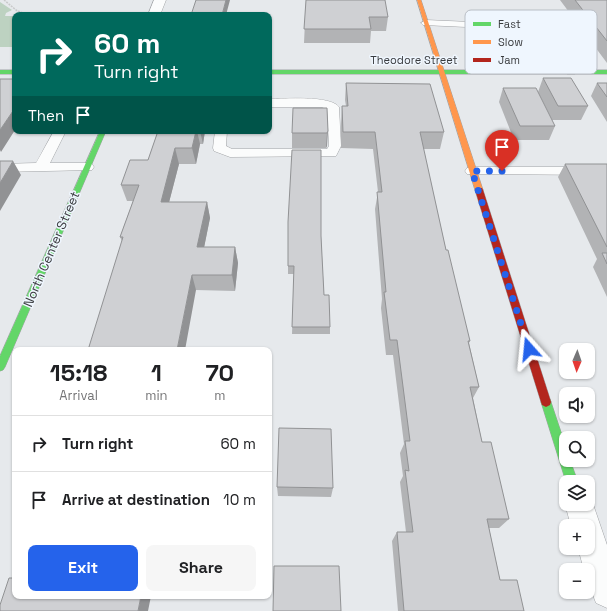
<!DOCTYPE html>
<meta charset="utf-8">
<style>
body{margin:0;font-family:"Space Grotesk",sans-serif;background:#f6f6f6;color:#202124;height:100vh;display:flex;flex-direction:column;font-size:15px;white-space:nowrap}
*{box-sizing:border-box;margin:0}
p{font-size:13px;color:#757577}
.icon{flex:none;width:22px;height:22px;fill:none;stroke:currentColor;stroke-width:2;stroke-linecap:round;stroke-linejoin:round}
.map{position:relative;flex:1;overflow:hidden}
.drawer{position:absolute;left:12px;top:347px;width:260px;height:252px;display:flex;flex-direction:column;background:#fff;border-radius:8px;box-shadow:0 1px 3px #0004}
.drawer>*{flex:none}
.hud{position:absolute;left:12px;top:12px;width:260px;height:122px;border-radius:8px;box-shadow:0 1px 3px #0004;background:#00695c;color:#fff;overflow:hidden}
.needle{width:26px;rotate:182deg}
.controls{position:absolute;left:559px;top:343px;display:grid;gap:8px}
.controls a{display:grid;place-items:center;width:36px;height:36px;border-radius:8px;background:#fff;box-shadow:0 1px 3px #0004;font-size:20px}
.pin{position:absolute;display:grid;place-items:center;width:34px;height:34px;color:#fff;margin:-41px -17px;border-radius:50% 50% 50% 0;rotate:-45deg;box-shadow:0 0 4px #0007}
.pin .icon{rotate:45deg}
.me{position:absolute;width:44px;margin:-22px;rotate:342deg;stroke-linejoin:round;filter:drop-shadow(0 0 3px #0008)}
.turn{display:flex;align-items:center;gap:14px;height:84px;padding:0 16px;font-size:18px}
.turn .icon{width:52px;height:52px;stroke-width:2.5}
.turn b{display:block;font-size:28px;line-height:34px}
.then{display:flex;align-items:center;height:38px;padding:0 16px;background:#0003;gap:8px;font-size:15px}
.eta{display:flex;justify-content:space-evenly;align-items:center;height:68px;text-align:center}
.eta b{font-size:24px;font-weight:600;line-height:28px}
.button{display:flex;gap:8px;margin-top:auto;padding:8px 16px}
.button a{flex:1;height:46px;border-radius:8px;background:#2563eb;color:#fff;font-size:16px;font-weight:600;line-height:46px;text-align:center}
.button a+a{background:#f6f6f6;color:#202124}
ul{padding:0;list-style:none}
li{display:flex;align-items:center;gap:12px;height:56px;padding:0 16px;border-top:1px solid #e0e0e0}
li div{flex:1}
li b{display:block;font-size:15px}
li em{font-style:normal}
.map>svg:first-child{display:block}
.green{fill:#bdd2c1}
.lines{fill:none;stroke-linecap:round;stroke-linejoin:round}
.lane-casing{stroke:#a1a3a6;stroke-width:1}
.street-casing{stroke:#a1a3a6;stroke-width:1}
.fast-casing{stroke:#a1a3a6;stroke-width:1}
.slow-casing{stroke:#a1a3a6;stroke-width:1}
.jam-casing{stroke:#a1a3a6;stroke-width:1}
.path{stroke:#c8c9ca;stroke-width:1.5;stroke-dasharray:2 1;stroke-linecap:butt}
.lane{fill:#fbfcfc;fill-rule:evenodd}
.street{fill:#fbfcfc;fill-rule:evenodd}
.fast{fill:#63d668;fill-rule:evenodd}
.slow{fill:#ff974d;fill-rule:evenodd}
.jam{fill:#b3261e;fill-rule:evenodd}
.wall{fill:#b2b3b5}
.shaded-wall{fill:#919294}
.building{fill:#cfd0d3;stroke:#919294}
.route{stroke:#2563eb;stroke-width:7;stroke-dasharray:0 12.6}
.labels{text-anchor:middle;stroke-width:3;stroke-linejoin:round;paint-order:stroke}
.far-street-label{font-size:11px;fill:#3a3c3f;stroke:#eff6fe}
.street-label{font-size:13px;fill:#3a3c3f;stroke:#eff6fe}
.key{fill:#eff6fe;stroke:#b9bec5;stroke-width:1}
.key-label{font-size:11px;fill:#3a3c3f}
</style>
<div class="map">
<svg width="607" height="611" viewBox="0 0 607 611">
<rect width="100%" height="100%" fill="#e6e9ec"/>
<!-- green -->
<path class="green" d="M0,2L12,10L6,13L5,16H15V47H0Z"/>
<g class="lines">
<!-- lane casing -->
<g class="lane-casing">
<path id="lane" d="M426,20L493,23L499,27L508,48L512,49H552L539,27L544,24L547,25L576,72L575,74H567L556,55H512L500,52L488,28L423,25L421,23Z
M269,99C284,99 330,95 339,107L341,146L336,156L230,157L214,151L213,148L215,131H227L226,146L232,149H327L329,146L327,109L321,107H269Z
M54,131H66L50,163H87L92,164L94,167L92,170L0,172V164L36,163Z
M472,167H607V175L467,174L465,171L467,168Z"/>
</g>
<!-- street casing -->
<g class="street-casing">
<path id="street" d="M154,0H166L160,15H148Z
M588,493L593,504L607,545V608L596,603L588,582V570H584L578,548H588V526H571L565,504L566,501V504H588Z"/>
</g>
<!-- fast casing -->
<g class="fast-casing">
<path id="fast" d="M0,70H15V74H0Z
M269,70H607V74H269Z
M100,131H106L5,367L3,370L0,371V356Z
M546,397L550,399L566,447V460H570L578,482H566L541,402L542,399Z"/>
</g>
<!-- slow casing -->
<g class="slow-casing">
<path id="slow" d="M417,0H421L483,190L482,192H476L475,190Z"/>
</g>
<!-- jam casing -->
<g class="jam-casing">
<path id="jam" d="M476,188H482L483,190L551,402L550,405L546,407L542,405L541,402L475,190Z"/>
</g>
<!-- path -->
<path class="path" d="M4,0L16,10L27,15"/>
<!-- lane -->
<use href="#lane" class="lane"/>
<!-- street -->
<use href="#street" class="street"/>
<!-- fast -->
<use href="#fast" class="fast"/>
<!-- slow -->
<use href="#slow" class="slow"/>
<!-- jam -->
<use href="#jam" class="jam"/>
</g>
<!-- wall -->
<path class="wall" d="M306,0L388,17L386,31H371L370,43H304Z
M560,0H607V63Z
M543,78L588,106L581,120H552L538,92Z
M346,83L444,132L440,149H423L446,250L470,341L469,343L479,387L473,398L482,442L509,519L499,528H489L500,580L524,611H398L392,541L397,532H406L400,482L403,476L400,453L404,444L393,355H386L381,308L382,299L375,209L378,192L373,149L341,148V123L342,106H346L345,100Z
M597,83H607V122L591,96Z
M503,88L555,126L549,140H514L499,102Z
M327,108V146L326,148H292V133Z
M158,131H205L203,144H200L196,164H179L169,202H207L210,218L204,247H235L238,263L235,291L196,290L122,241L120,237L133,201H127L121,185L148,160Z
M565,164H607V297L593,267L597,259L558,177Z
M321,236L324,295L330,327V334H292L294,274H288V266Z
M277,487L333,488L331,497L278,496Z"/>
<!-- shaded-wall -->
<path class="shaded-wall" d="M226,0H230L226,15H222Z
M15,108V130L1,152L0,150V130Z
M196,131H197L200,144L196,164L192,148Z
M200,131H205L203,144Z
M328,131L327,146L326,148L327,133Z
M175,148L179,164L165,218L161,202Z
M13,161L21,175L0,211V183Z
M207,202L210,218L201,263L197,247Z
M235,247L238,263L235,291L232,275Z
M192,275L196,290L185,350H177Z
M141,596H151L148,611H138Z"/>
<!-- building -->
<path class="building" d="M196,0H226L222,15H191Z
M306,0H385L388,17H369L371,29H304Z
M575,0H607V41Z
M543,78H571L588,106H558Z
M0,79H15V108L0,130Z
M346,83L430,84L444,132H420L446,250H448L470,341H468L479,387H470L482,442H491L509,519H487L500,580H517L524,611H404L397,532H413L405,470L409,471L405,441H410L397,340H390L384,292H386L377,192H382L375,132H343L342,106H348Z
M597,83H607V97Z
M503,88H536L555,126H520Z
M293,108H327L328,131L327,133H292Z
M158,131H196L192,148H175L161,202H207L197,247H235L232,275H192L177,350H88L123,237H120L139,185H121L130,160H148Z
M292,150H321V236L324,295H329L330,327H292L294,266H288V222Z
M0,161H13L0,183Z
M565,164H607V247Z
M602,253H607V264Z
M279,428L331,429L333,488L277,487Z
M274,566H339L341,611H273Z
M9,578H15V596H141L138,611H0V605Z"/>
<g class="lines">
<!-- route -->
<path class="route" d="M502,171H472L529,349"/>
</g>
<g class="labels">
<!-- far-street labels -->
<g class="far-street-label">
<text x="414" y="64">Theodore Street</text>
</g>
<!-- street labels -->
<g class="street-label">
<text transform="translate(51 249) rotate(-67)" y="5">North Center Street</text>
</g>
</g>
<!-- legend -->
<rect x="465" y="10" width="132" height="64" rx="6" class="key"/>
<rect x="473" y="22" width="18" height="4" fill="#63d668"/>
<rect x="473" y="40" width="18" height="4" fill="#ff974d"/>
<rect x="473" y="58" width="18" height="4" fill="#b3261e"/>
<g class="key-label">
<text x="498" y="28">Fast</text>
<text x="498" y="46">Slow</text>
<text x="498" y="64">Jam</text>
</g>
</svg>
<div class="controls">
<a><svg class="needle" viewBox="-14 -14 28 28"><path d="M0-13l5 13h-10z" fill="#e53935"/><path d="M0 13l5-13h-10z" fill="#757577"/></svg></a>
<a><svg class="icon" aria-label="sound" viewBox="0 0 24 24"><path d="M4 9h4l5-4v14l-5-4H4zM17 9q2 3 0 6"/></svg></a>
<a><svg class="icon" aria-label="search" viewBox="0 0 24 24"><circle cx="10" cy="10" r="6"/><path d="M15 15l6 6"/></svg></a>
<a><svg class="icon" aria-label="layers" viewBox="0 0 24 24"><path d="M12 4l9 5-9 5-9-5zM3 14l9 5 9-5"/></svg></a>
<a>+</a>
<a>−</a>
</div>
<div class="pin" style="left:502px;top:171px;background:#d93025"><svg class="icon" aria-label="arrive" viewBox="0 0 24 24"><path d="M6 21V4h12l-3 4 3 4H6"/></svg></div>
<svg class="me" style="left:529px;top:349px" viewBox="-20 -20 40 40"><path d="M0-17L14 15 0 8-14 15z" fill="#2563eb" stroke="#fff" stroke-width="4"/></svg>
<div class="hud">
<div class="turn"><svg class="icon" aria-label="right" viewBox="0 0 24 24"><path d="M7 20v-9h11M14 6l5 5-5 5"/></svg><div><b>60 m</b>Turn right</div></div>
<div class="then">Then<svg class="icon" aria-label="arrive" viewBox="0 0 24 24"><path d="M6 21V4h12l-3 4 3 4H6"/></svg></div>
</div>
<section class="drawer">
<div class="eta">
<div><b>15:18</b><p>Arrival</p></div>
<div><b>1</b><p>min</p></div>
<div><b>70</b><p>m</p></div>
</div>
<ul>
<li><svg class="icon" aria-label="right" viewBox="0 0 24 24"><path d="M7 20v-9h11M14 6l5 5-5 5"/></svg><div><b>Turn right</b></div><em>60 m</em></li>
<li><svg class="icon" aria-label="arrive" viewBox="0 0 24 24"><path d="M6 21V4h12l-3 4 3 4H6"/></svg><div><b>Arrive at destination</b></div><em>10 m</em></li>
</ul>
<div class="button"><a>Exit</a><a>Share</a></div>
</section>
</div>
